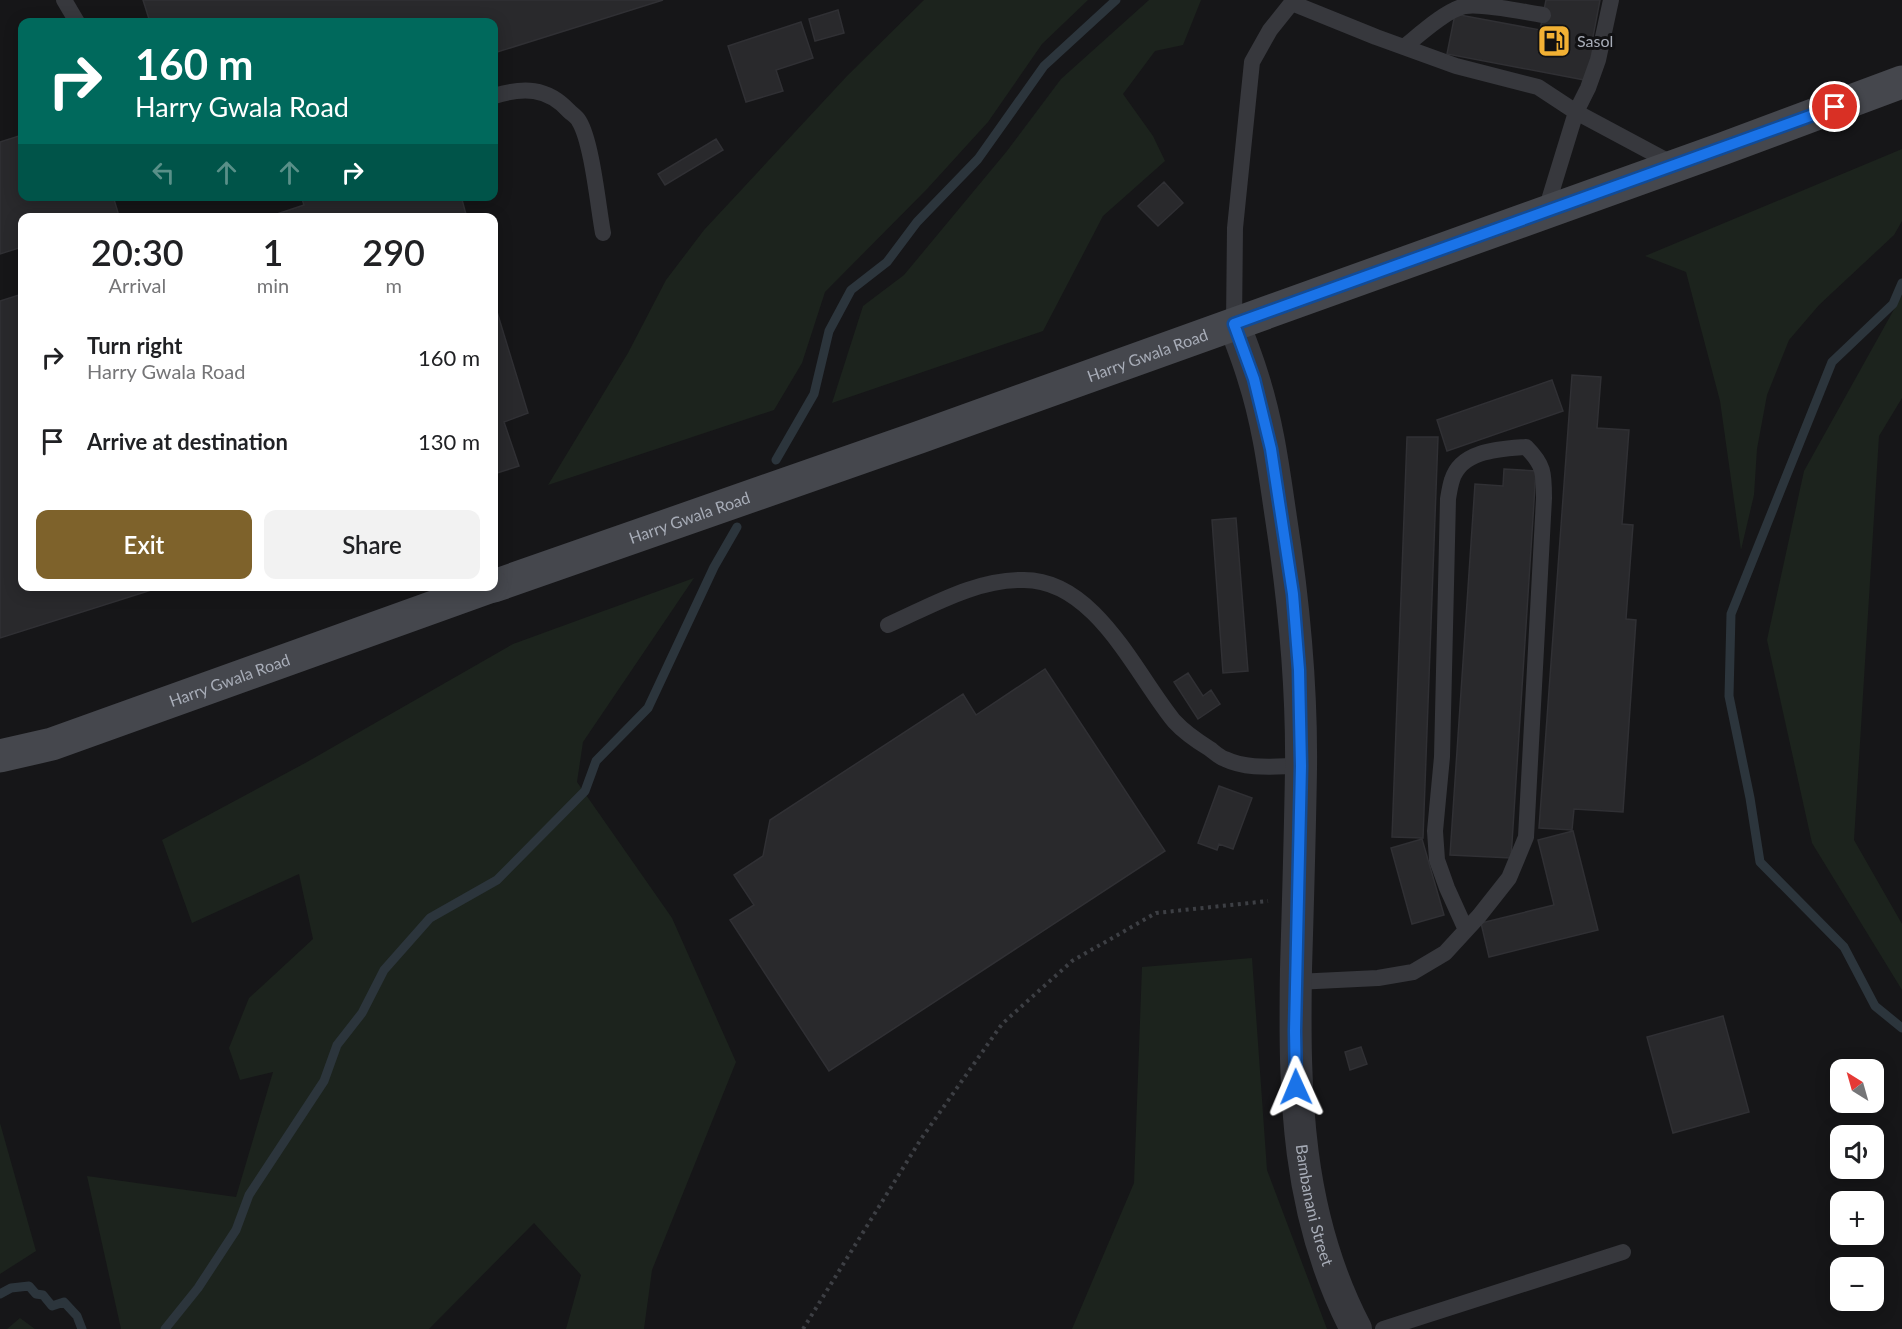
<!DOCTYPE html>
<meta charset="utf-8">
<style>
body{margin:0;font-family:Lato,sans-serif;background:#f2f2f2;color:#202124;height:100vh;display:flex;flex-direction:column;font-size:22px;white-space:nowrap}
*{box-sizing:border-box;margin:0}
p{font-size:20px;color:#757577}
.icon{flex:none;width:33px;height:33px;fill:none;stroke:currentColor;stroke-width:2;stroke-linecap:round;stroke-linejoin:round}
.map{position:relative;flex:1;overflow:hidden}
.panel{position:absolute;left:18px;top:213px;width:480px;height:378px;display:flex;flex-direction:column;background:#fff;border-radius:12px;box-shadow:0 3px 15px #0003}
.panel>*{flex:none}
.hud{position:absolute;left:18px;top:18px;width:480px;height:183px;border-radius:12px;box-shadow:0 3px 15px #0003;background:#00695c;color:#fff;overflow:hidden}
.needle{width:39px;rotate:323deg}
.tools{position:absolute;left:1830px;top:1059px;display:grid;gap:12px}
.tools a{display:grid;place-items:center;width:54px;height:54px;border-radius:12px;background:#fff;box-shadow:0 3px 15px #0003;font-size:30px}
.pin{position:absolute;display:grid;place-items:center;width:51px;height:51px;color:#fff;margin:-26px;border:3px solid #fff;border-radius:50%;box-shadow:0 2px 6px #0007}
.me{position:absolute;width:66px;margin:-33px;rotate:359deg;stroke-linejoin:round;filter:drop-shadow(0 0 4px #0008)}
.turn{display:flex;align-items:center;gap:21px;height:126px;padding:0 18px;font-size:27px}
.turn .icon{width:78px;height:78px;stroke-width:2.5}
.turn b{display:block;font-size:42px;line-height:51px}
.lanes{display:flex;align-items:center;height:57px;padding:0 18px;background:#0003;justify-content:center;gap:30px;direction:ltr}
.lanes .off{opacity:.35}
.eta{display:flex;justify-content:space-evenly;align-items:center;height:102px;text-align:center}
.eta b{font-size:36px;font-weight:600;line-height:42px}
.primary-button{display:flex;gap:12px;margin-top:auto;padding:12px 18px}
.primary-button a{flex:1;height:69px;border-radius:12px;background:#7e622b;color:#fff;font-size:24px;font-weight:600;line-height:69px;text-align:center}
.primary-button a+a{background:#f2f2f2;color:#202124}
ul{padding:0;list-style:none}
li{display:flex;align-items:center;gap:18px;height:84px;padding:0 18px}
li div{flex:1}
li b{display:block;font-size:22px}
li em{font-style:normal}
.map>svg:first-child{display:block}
.green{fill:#1c231d}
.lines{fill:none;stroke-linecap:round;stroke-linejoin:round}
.stream{stroke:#2c353c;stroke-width:9}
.building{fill:#29292c;stroke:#303034;stroke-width:1.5}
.path{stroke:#3d3f44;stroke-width:4;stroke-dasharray:3 4.5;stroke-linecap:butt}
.service{stroke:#37383d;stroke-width:16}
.minor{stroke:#37383d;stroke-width:32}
.secondary{stroke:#45474d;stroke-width:33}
.route-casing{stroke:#114b97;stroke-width:15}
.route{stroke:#1a73e8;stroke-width:10}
.labels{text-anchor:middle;stroke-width:6;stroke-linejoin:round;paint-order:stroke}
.poi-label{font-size:16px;fill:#a8adb8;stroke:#111113;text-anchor:start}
.street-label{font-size:16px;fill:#a8adb8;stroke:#111113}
</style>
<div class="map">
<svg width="1902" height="1329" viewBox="0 0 1902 1329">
<rect width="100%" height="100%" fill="#161618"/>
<!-- green -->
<path class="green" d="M924,0H1088L1042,44L988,122L927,189L825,292L802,363L774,410L548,485L628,353L666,280L704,230L847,76Z
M1149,0H1201L1183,45L1155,51L1123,94L1153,136L1165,161L1103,216L1043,331L832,403L863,306L904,275L1007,151L1061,79Z
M1902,149V221L1894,235L1819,305L1789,340L1767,395L1757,449L1754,495L1741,550L1720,401L1686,272L1645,256Z
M1902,295V398L1879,436L1854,840L1902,924V990L1812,843L1767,640L1804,471Z
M694,578L583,742L577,782L672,918L736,1062L652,1270L644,1329H566L581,1275L534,1223L429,1329H121L87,1176L236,1197L273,1072L240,1080L229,1048L249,998L313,939L299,874L192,923L162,840L307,762L513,644Z
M1252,958L1267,1170L1327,1329H1072L1134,1183L1142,967Z
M0,1123L36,1251L0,1274Z
M20,1318L35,1329H7Z"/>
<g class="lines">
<!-- stream -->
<path class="stream" d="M1902,283L1893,304L1832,362L1731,614L1729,696L1750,798L1760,862L1844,947L1875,1006L1902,1028
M776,460L814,394L829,331L851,290L887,262L917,222L978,159L1044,66L1116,0
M0,1294L11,1288L29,1286L36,1294L43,1295L52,1306L64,1302L77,1316L82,1329
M165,1329L198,1288L236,1230L249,1195L324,1081L337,1045L362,1013L384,970L430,918L497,880L585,791L596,761L648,708L714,567L737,527"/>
</g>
<!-- building -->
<path class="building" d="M143,0H663L494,53V22H150Z
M1546,0H1600L1592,42L1597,43L1590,81L1447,54L1455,14L1540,30Z
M838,10L844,33L815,41L809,19Z
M801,22L813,58L776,70L783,91L746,102L728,46Z
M22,135V196H113L119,216L22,218V247L0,254V142Z
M716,139L723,150L665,185L658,174Z
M1164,182L1183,203L1158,226L1138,206Z
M301,196H461L467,218H265L304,205Z
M22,294V586H164L0,638V301Z
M494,302L528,413L504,422L519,466L494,474Z
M1572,375L1601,377L1597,428L1629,430L1622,524L1633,525L1626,619L1636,620L1623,812L1574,809L1572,830L1539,828Z
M1552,380L1563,411L1447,451L1437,420Z
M1407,437H1438L1423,838L1392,837Z
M1504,469L1536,471L1511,858L1450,855L1475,484L1503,486Z
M1236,518L1248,671L1223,673L1212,520Z
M1045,669L1165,851L829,1071L730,920L754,905L734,875L763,856L770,820L963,694L976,715Z
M1188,673L1203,696L1211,690L1220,704L1198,719L1174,682Z
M1219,786L1252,798L1233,849L1219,844L1217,850L1198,843Z
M1573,831L1598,930L1489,957L1481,923L1554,905L1538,840Z
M1422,839L1444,915L1412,924L1391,848Z
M1723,1016L1749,1112L1673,1133L1647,1037Z
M1361,1047L1367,1064L1350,1070L1345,1052Z"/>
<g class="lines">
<!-- path -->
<path class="path" d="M803,1329L921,1139L1002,1024L1072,961L1156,913L1268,901"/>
<!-- service -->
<path class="service" d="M64,0L77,22
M1292,3L1376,37L1456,66L1538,87L1576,112L1675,165
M1404,47C1419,35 1446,10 1465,6C1483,3 1523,12 1543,15
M494,96C523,87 547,87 569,111C572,114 577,117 579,121C592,142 598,206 603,233
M1545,213L1576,112L1588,88L1598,60L1611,0
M1234,324L1235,228L1252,62L1270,30L1294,0
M888,625C931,606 976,579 1024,580C1095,580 1135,673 1174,721C1184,732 1197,741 1210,749C1214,752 1219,757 1225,759C1248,770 1276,766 1301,766
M1296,982L1378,978L1413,972L1445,953L1479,916L1509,878L1526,837L1544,498C1544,473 1544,465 1526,447C1500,449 1461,450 1452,480C1450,486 1449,493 1448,499L1442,757L1435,831L1437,860L1447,888L1466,930
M1383,1329L1623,1252"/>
<!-- minor -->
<path class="minor" id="s1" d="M1234,324C1241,342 1248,360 1253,377C1268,423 1274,471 1281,518C1294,602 1302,684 1301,769C1300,835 1298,902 1296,969C1294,1095 1296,1214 1356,1329"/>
<!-- secondary -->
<g class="secondary">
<path id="s2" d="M494,586L920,437L1722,149L1902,82"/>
<path id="s3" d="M0,756L52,744L492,586"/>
</g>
</g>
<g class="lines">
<!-- route casing -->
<g class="route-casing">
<path id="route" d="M1296,1087L1295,1031L1301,766L1299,670L1293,594L1271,449L1254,379L1234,324L1835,107"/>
</g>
<!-- route -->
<use href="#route" class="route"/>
</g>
<!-- icons -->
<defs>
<g id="fuel-square" transform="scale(1.725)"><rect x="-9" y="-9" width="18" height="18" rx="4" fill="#f2b134" stroke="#111113"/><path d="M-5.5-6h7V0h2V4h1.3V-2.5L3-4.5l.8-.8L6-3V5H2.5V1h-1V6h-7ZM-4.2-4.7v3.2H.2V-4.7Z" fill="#111"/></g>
</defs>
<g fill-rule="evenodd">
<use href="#fuel-square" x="1554" y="41"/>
</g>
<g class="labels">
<!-- poi labels -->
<g class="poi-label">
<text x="1577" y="47">Sasol</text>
</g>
<!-- street labels -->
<g class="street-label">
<text dy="6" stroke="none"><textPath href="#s2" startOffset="693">Harry Gwala Road</textPath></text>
<text dy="6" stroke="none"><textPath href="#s2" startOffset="207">Harry Gwala Road</textPath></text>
<text dy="6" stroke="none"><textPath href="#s3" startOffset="242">Harry Gwala Road</textPath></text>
<text dy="6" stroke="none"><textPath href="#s1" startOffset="890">Bambanani Street</textPath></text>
</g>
</g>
</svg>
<div class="tools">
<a><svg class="needle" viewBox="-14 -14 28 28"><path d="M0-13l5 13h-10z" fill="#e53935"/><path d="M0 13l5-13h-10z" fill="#757577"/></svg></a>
<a><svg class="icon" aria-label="sound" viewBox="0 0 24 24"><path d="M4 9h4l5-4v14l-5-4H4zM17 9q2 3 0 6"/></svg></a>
<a>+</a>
<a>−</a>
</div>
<div class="pin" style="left:1835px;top:107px;background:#d93025"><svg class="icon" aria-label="arrive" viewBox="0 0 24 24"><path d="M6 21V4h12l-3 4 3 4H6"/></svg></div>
<svg class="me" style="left:1296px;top:1087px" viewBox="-20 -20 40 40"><path d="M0-17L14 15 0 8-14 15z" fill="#1a73e8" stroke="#fff" stroke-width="4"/></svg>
<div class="hud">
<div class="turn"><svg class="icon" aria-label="right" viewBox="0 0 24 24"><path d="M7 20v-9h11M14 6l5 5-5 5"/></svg><div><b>160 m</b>Harry Gwala Road</div></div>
<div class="lanes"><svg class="icon off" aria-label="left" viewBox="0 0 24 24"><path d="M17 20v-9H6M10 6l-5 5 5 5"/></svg><svg class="icon off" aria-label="ahead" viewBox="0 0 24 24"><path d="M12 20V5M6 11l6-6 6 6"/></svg><svg class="icon off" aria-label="ahead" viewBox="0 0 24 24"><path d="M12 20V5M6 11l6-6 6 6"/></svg><svg class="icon" aria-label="right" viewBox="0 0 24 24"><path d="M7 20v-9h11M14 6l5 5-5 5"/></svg></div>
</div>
<section class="panel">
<div class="eta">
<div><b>20:30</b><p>Arrival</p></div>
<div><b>1</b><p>min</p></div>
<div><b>290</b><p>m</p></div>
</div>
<ul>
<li><svg class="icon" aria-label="right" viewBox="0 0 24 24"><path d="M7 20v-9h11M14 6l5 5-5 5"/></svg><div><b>Turn right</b><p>Harry Gwala Road</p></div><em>160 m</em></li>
<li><svg class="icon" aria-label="arrive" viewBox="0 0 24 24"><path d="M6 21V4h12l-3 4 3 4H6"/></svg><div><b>Arrive at destination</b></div><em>130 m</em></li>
</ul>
<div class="primary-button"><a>Exit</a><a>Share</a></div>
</section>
</div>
